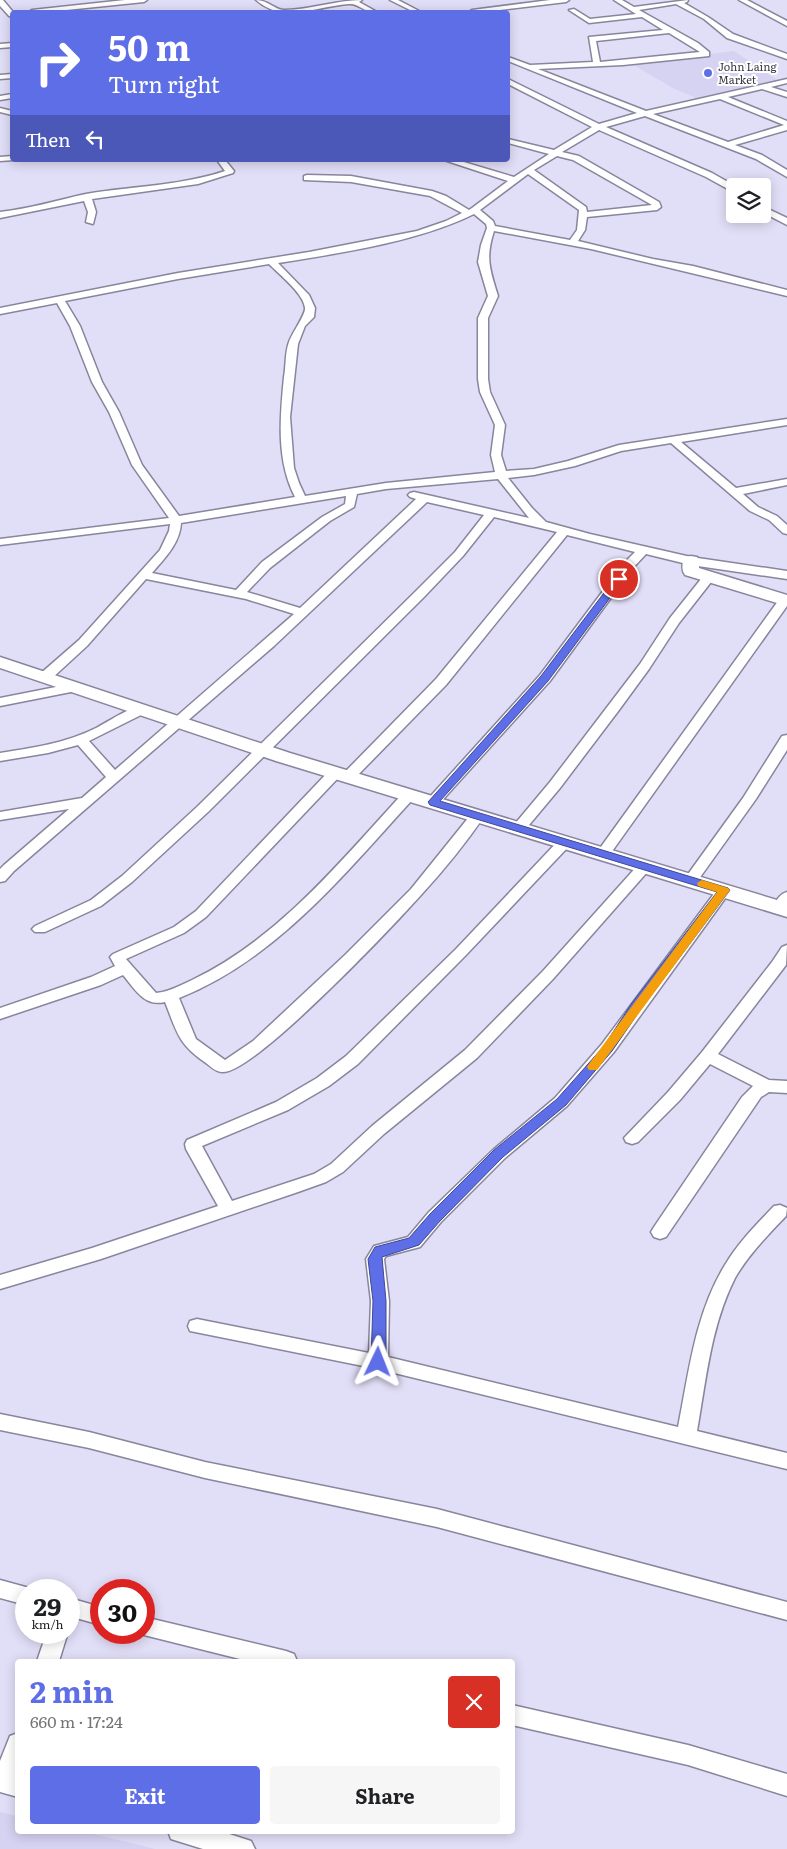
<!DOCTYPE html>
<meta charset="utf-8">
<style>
body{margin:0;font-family:Literata,serif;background:#f6f6f6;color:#202124;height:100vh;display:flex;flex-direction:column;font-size:19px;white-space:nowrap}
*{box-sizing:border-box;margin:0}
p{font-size:16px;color:#757577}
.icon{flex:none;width:28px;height:28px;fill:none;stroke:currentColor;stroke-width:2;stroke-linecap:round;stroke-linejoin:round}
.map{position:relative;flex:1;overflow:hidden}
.sheet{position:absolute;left:15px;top:1659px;width:500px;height:175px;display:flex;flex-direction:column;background:#fff;border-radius:5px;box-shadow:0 2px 12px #0003}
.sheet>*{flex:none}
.top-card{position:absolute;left:10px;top:10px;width:500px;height:152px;border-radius:5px;box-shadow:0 2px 12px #0003;background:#5e6ee6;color:#fff;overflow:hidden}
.fabs{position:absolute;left:726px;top:178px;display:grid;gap:10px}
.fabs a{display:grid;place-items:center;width:45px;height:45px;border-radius:5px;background:#fff;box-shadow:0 2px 12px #0003;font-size:25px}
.speed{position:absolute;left:15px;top:1579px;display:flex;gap:10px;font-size:25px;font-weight:700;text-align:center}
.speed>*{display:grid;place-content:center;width:65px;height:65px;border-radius:50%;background:#fff;box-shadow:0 2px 12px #0003;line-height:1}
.speed small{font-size:12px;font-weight:400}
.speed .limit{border:8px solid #d22;background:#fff;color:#111}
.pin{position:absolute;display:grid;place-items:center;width:42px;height:42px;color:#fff;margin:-21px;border:2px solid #fff;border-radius:50%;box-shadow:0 1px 5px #0007}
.me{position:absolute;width:55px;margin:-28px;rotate:2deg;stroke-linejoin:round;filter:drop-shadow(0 0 4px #0008)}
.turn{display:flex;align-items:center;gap:18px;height:105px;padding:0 15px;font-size:22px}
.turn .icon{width:65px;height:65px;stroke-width:2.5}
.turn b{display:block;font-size:35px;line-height:42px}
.then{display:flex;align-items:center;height:48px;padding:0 15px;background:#0003;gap:10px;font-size:19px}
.round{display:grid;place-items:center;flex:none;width:52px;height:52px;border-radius:5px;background:#f6f6f6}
.head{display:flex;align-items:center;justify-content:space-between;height:85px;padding:0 15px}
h1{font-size:30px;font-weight:700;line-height:38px;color:#5e6ee6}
.cta{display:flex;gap:10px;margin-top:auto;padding:10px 15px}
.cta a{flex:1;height:58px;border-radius:5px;background:#5e6ee6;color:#fff;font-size:20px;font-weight:700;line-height:58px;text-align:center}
.cta a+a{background:#f6f6f6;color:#202124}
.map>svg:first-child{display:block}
.built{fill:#d6d2f2}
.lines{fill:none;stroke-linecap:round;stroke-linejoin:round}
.street-casing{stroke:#88859c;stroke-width:3}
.secondary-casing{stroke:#88859c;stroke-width:3}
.street{fill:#fff;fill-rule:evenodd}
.secondary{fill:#fff;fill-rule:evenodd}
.route{fill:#5e6ee6;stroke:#3d4896}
.slow{fill:#f59e0b}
.poi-dot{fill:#5e6ee6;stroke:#fff;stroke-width:2}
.labels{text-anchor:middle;stroke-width:4;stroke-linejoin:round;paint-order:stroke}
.far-poi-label{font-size:11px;fill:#393842;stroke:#fff;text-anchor:start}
</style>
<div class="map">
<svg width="787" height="1849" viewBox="0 0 787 1849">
<rect width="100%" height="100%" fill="#e1def7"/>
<!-- built -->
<path class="built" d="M734,51L779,81L759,86L743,88L701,100L673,88L632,64Z
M0,1812L17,1816L18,1831H81L155,1849H0Z"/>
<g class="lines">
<!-- street casing -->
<g class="street-casing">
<path id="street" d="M0,0H3L13,12L12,17L9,16L0,6Z
M125,0H147L144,2L47,12H29L32,10Z
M256,0C268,0 275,10 284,10C310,10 336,0 362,0L359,2L377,12C366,14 359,3 349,4C316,6 284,25 256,0Z
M390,0H398L421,12H414Z
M550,0H569L566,2L484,12H469L472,10Z
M614,0H622L634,7L688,0L687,2L684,3L708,17L733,34L787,54V59L727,38L704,19L676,4L639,10L698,43L709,52V56L623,65L538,69L646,111L787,79V83L771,87L787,92V97L762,89L728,97L787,121V130L735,145L762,155L787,170V177L756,159L645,116L606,127L712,173L735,186V193L706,177L599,130L562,152L579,156L659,202L661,207L657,210L587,217L585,230L578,241L653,259L693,266L787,290V296L591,249L494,231C485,258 490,270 498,296L488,318V379L490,392L505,425L501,455L506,471L534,469L568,461L619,445L787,419V425L681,442L736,488L787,479V485L743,494L758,507L777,516L787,525V534L783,533L769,520L750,511L671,443L621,451L575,466L534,475L508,478L532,508L546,522L590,534L691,557L787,571V579L691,565L646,554L632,569L550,681L438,805H428L426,802L428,799L540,675L624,563L635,552L567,535L446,685L353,780H343L341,777L343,774L436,679L557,532L494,517L463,556L424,597L208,812L132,882L101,906L45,932H35L32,929L35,926L91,900L122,876L198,806L416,591L455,552L484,515L427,502L274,646L14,871L5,881L0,882V869L4,865L69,809L0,820V812L82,798L106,777L78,745L48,753L0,761V753C33,748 66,743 96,728C108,722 133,704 145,707L147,710L145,713L89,741L115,770L294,614L246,599L146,579L87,646L50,680H40L39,677L40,674L79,640L160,550L169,531L170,524L0,545V539L169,518L132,465L109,412L92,382L70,326L57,303L0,314V308L178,273L309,252L417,231L446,221L462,213L430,196L351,182L304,180V176L307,175L351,176L432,191L446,196L469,210L472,208L508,181L444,160H457L514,177L549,154L508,143V139L554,150L592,127L508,84V79L599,124L637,113L508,61V57L530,65L593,62L589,37L663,30L642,17L589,23L569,10L574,9L590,19L636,14ZM669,33L700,52L600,62L596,41ZM720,99L784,125L728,142L653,114ZM557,156L573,160L652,205L587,212L586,207L534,170ZM528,174L579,210L577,230L570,240L495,226L493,221L480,210ZM474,214L486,224L487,228L481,245L478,262L488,296L478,318V379L480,392L495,425L491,455L495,472L386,483L305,496L299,483L294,468L290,417L298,344L305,326L314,317L315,308L309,295L278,263C341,253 417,242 474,214ZM269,264C279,274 304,294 305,308C306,314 292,333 289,342C285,352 286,366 284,377C280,417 276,460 295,497L179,516L142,465L119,412L102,382L80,326L65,301L178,279ZM498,479L529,518L414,492L410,493L408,495L410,497L416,499L300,608L247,592L270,568L330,521L354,507L357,494L386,489ZM346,496L345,504L322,517L262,562L236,590L152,573C165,558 180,543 181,523Z
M739,0H747L787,21V26Z
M12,43V47L0,48V44Z
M12,74V78L0,79V75Z
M12,94V98L0,100V96Z
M0,108L12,111V115L0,112Z
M12,156L14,160L0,161V157Z
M217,160H225L234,171L233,173L198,184L92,199L96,212L93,224L86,222L88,212L84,201L0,218V212C29,209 58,200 86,194C132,186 180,186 225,171Z
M762,206L787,218V225L762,212Z
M709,573L715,577L679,623L649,669L619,710L560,788L524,831H514L512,828L514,825L550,782L640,664L670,618L705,574Z
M781,597H787V606L608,857H598L596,854L598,851Z
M71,684L76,685L77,688L76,691L0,706V698Z
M787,735V750L756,799L696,883H686L684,880L686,877L743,798L782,736Z
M335,769L340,770L342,773L340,776L206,917L184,933L126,959L156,993C169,992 181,985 192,980C278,939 341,861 404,792H414L416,795L414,798C345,873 277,959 179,998L196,1039L225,1060L253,1041L345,955L411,889L473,812L478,811L485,815C466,843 444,870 421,895C395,924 253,1075 222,1072C216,1072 210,1066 206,1063C178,1044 177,1032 165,1002C144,1007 135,989 123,975L101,985L0,1019V1008L91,977L115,966L110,957L113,954L174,927L196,911L330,770Z
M565,838L570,839L572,842L570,845L466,955L358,1064L329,1086L288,1110L202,1146L232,1201L314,1174L331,1164L372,1126L465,1050L543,971L639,864H649L651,867L649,870L553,979L477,1058L384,1134L343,1172L326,1182L298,1192L101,1259L0,1289V1275L92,1248L218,1206L186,1149L185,1144L187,1140L276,1102L317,1078L346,1056L456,949L560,839Z
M724,885L729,887L731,890L729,893L614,1052L567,1106L505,1158L441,1222L420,1247L386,1256L384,1259L389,1301L388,1357L678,1427C689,1372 695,1314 725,1265C738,1243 756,1225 774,1206L780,1205L787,1208L786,1216C768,1235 748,1255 735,1278C711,1325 706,1380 697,1431L787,1453V1469L378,1369L190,1331L188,1326L190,1321L197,1319L369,1353L371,1301L366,1259L374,1246L408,1237L429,1212L493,1150L555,1098L602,1044L719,887Z
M787,892V907L784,911H774L772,908C776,902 779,894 787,892Z
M787,945L786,965L718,1054L769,1080L787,1081V1093L769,1092L761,1097L666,1237L660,1239L654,1237L651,1232L654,1227L742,1097L753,1086L710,1064L680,1100L638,1142L632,1144L626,1142L624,1138L668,1092L702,1052L772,962L782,947Z
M0,1414L89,1432L205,1462L437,1509L787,1602V1620L437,1527L205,1478L89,1448L0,1430Z
M0,1580L33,1589L26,1590V1605L0,1598Z
M69,1598L101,1607V1625L69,1616Z
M144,1617L286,1651L294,1654L297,1661H248L144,1635L136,1632H144Z
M47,1632H68L59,1661H37Z
M512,1705L688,1745L787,1774V1796L688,1765L512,1725Z
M18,1733V1797L0,1792V1761L10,1736Z
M168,1831H220L251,1841L255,1849H203L171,1839Z"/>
</g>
<!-- secondary casing -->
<g class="secondary-casing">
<path id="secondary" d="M691,556L697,557L699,561V568L787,595V606L685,575C681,569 682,563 685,557Z
M0,657L290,753L787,903V917L276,761L0,668Z"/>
</g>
<!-- street -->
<use href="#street" class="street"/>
<!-- secondary -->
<use href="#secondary" class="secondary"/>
</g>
<!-- route -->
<path class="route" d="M619,576L624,579L548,681L440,801L728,888L730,890L641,1009L612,1051L566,1105L503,1157L440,1221L419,1245L382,1257L386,1301V1362L383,1366L378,1368L373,1366L371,1362L373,1301L368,1259L375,1247L409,1238L430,1214L494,1150L557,1099L604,1046L632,1003L717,892L430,805L428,802L541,676L616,577Z"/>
<!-- slow -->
<path class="slow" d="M702,880L728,888L730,890L597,1070H589L587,1067L589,1064L717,892L698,886L697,883Z"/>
<!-- markers -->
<circle class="poi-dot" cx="708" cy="73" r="5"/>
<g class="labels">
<!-- far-poi labels -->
<g class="far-poi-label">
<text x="718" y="71">John Laing<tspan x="718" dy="13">Market</tspan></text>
</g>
</g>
</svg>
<div class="fabs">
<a><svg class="icon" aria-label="layers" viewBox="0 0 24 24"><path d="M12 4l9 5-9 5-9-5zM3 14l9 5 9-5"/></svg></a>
</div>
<div class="speed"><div>29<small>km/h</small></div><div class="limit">30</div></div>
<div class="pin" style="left:619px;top:579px;background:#d93025"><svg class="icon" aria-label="arrive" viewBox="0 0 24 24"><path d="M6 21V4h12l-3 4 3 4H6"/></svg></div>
<svg class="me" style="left:378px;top:1362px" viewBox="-20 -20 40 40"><path d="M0-17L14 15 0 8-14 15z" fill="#5e6ee6" stroke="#fff" stroke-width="4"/></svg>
<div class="top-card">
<div class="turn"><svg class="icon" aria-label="right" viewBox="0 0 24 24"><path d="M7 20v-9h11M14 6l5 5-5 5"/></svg><div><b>50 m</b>Turn right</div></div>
<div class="then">Then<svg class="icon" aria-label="left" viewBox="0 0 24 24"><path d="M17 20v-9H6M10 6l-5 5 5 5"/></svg></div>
</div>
<section class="sheet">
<div class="head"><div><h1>2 min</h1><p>660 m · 17:24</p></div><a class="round" style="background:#d93025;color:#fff"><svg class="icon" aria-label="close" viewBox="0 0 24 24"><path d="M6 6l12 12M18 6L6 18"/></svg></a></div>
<div class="cta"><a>Exit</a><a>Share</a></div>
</section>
</div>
